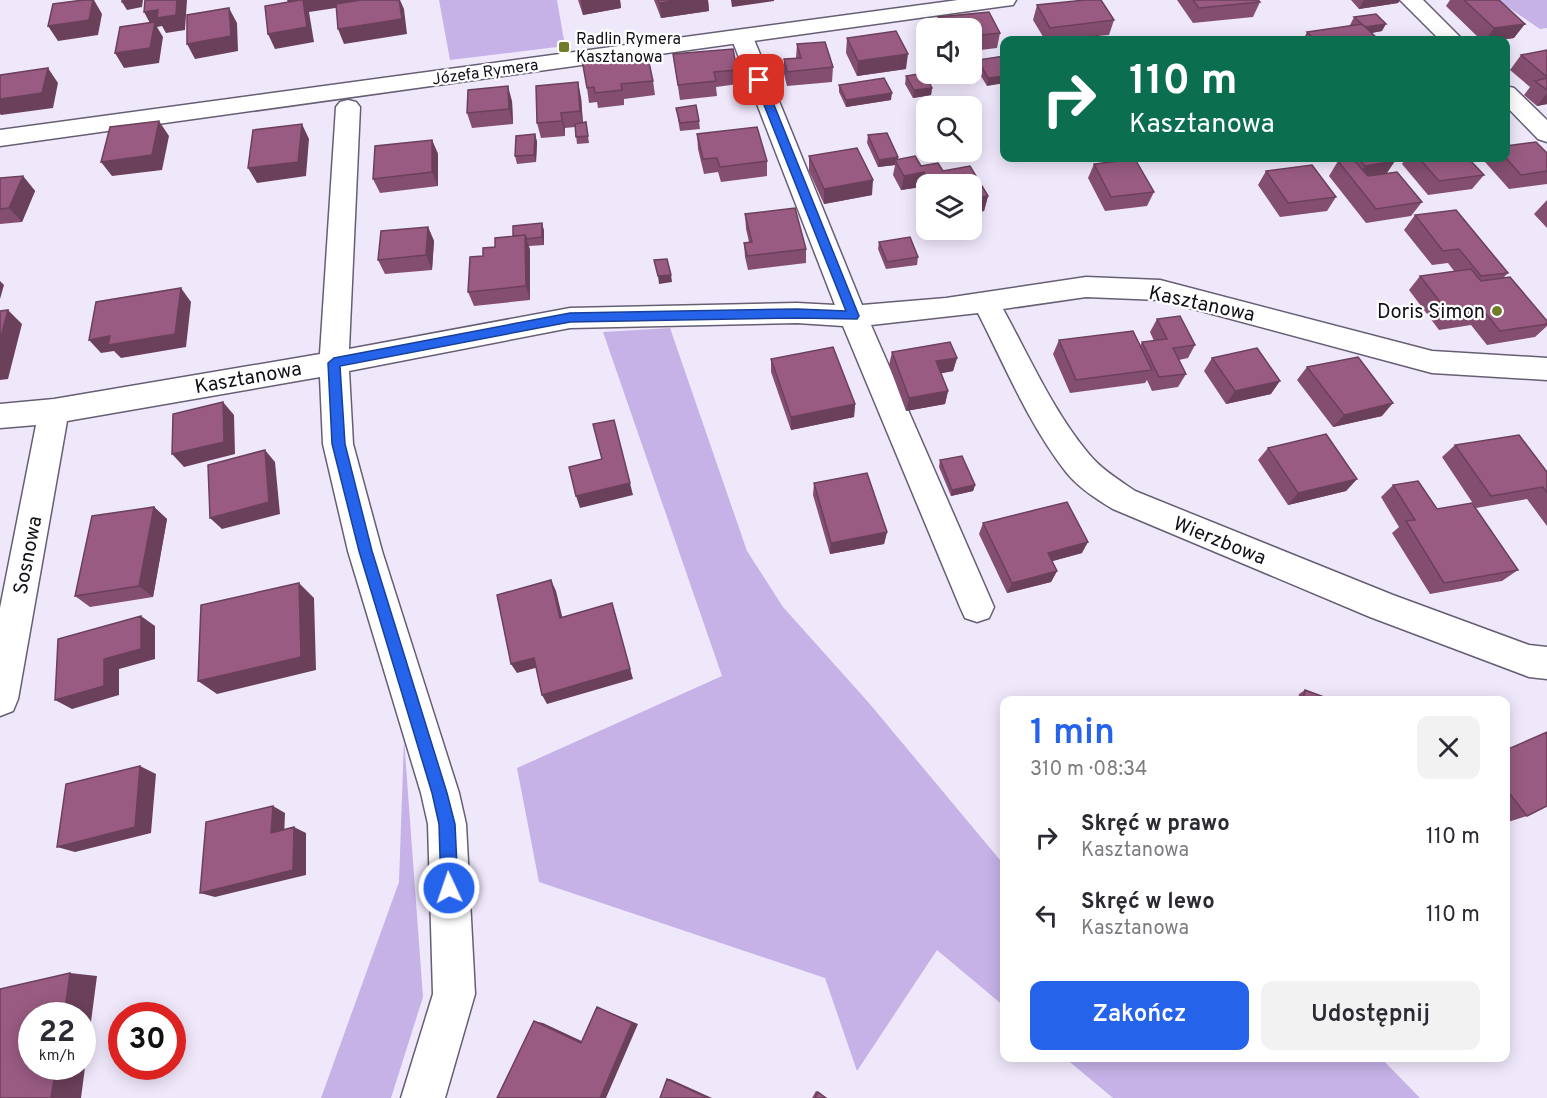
<!DOCTYPE html>
<html lang="pl">
<meta charset="utf-8">
<style>
body{margin:0;font-family:Overpass,sans-serif;background:#f2f2f3;color:#2b2b33;height:100vh;display:flex;flex-direction:column;font-size:22px;white-space:nowrap}
*{box-sizing:border-box;margin:0}
p{font-size:20px;color:#7c7c81}
.icon{flex:none;width:33px;height:33px;fill:none;stroke:currentColor;stroke-width:2;stroke-linecap:round;stroke-linejoin:round}
.map{position:relative;flex:1;overflow:hidden}
.sheet{position:absolute;left:1000px;top:696px;width:510px;height:366px;display:flex;flex-direction:column;background:#fff;border-radius:12px;box-shadow:0 3px 15px #0003}
.sheet>*{flex:none}
.hud{position:absolute;left:1000px;top:36px;width:510px;height:126px;border-radius:12px;box-shadow:0 3px 15px #0003;background:#0b6e4f;color:#fff;overflow:hidden}
.buttons{position:absolute;left:916px;top:18px;display:grid;gap:12px}
.buttons a{display:grid;place-items:center;width:66px;height:66px;border-radius:12px;background:#fff;box-shadow:0 3px 15px #0003;font-size:30px}
.speed{position:absolute;left:18px;top:1002px;display:flex;gap:12px;font-size:30px;font-weight:700;text-align:center}
.speed>*{display:grid;place-content:center;width:78px;height:78px;border-radius:50%;background:#fff;box-shadow:0 3px 15px #0003;line-height:1}
.speed small{font-size:15px;font-weight:400}
.speed .limit{border:9px solid #d22;background:#fff;color:#111}
.pin{position:absolute;display:grid;place-items:center;width:51px;height:51px;color:#fff;margin:-26px;border-radius:12px;box-shadow:0 3px 9px #0006}
.me{position:absolute;width:66px;margin:-33px;rotate:357deg;stroke-linejoin:round;filter:drop-shadow(0 0 4px #0008)}
.turn{display:flex;align-items:center;gap:21px;height:126px;padding:0 30px;font-size:27px}
.turn .icon{width:78px;height:78px;stroke-width:2.5}
.turn b{display:block;font-size:42px;line-height:51px}
.round{display:grid;place-items:center;flex:none;width:63px;height:63px;border-radius:12px;background:#f2f2f3}
.head{display:flex;align-items:center;justify-content:space-between;height:102px;padding:0 30px}
h1{font-size:36px;font-weight:600;line-height:45px;color:#2563eb}
.button{display:flex;gap:12px;margin-top:auto;padding:12px 30px}
.button a{flex:1;height:69px;border-radius:12px;background:#2563eb;color:#fff;font-size:24px;font-weight:600;line-height:69px;text-align:center}
.button a+a{background:#f2f2f3;color:#2b2b33}
ul{padding:0;list-style:none}
li{display:flex;align-items:center;gap:18px;height:78px;padding:0 30px}
li div{flex:1}
li b{display:block;font-size:22px}
li em{font-style:normal}
.map>svg:first-child{display:block}
.green{fill:#c6b2e7}
.lines{fill:none;stroke-linecap:round;stroke-linejoin:round}
.minor-casing{stroke:#665e73;stroke-width:3}
.tertiary-casing{stroke:#665e73;stroke-width:3}
.minor{fill:#fff;fill-rule:evenodd}
.tertiary{fill:#fff;fill-rule:evenodd}
.wall{fill:#844e70}
.shaded-wall{fill:#6b405b}
.building{fill:#995b82;stroke:#6b405b;stroke-width:1.5}
.route{fill:#2563eb;stroke:#184099;stroke-width:1.5}
.poi-dot{fill:#717d2a;stroke:#fff;stroke-width:2}
.labels{text-anchor:middle;stroke-width:4.5;stroke-linejoin:round;paint-order:stroke}
.far-poi-label{font-size:16px;fill:#120f17;stroke:#fff;text-anchor:start}
.far-street-label{font-size:16px;fill:#120f17;stroke:#fff}
.street-label{font-size:20px;fill:#120f17;stroke:#fff}
.poi-label{font-size:20px;fill:#120f17;stroke:#fff;text-anchor:end}
</style>
<div class="map">
<svg width="1547" height="1098" viewBox="0 0 1547 1098">
<rect width="100%" height="100%" fill="#efe8fb"/>
<!-- green -->
<path class="green" d="M439,0H557L565,46L450,60Z
M1497,0H1547V28L1540,29Z
M670,328L747,551L783,607L869,703L1005,866V1007L937,950L857,1071L825,978L539,882L517,768L722,676L603,332Z
M404,739L423,997L391,1098H321L399,882Z
M1065,1058H1381L1420,1098H1113Z"/>
<g class="lines">
<!-- minor casing -->
<g class="minor-casing">
<path id="minor" d="M1400,0H1423L1463,40H1440Z
M742,30L750,32L753,37L862,305L946,298L1086,277L1160,280L1432,351L1547,358V380L1432,373L1160,300L1086,297L1003,309C1030,358 1053,411 1088,453C1101,469 1119,480 1135,491L1393,595L1529,645L1547,647V679L1529,677L1370,617L1113,509C1096,499 1078,487 1066,472C1029,425 1005,366 978,313L871,325L994,607L989,618L977,622L965,618L960,607L843,326L797,323L570,328L349,371L353,444L382,551L459,793L466,824L475,994L445,1098H401L433,994L428,824L421,793L348,551L323,444L320,377L67,421L18,699L13,711L0,716V608L36,425L0,428V404L54,399L320,354L336,107L340,102L348,100L356,102L360,107L349,349L570,308L797,303L835,305L731,37L734,32Z
M1506,86L1514,88L1547,120V142L1538,139L1506,106Z"/>
</g>
<!-- tertiary casing -->
<g class="tertiary-casing">
<path id="tertiary" d="M958,0H1016L1013,5L1005,6L0,146V130Z"/>
</g>
<!-- minor -->
<use href="#minor" class="minor"/>
<!-- tertiary -->
<use href="#tertiary" class="tertiary"/>
</g>
<!-- wall -->
<path class="wall" d="M578,0H620L621,8L583,15Z
M654,0H708L709,11L661,18Z
M1177,0H1258L1260,2L1253,17L1193,23Z
M1351,0H1400L1398,3L1359,9Z
M1450,0H1499L1514,38L1499,40H1481L1446,6Z
M1037,5L1114,20L1109,35L1098,36L1101,40H1074V39L1063,40H1045L1033,20Z
M938,17L1000,33L997,48L972,51V28H937Z
M1354,17L1382,31L1371,33L1379,40H1303L1307,32L1351,26L1350,25Z
M847,38L906,69L857,76L846,53Z
M797,44L833,67L832,82L787,86L784,74V59L796,58Z
M1547,50V104L1537,106L1524,95L1530,87L1510,70L1521,55Z
M673,54L737,70L738,84L716,87L717,96L680,100Z
M1004,56L987,86L976,68L978,60Z
M906,76L932,88L931,95L913,98L905,84Z
M653,81L655,95L624,99V105L598,108L597,102L589,103L587,88Z
M839,85L891,100L846,107L839,92Z
M581,97L583,123L586,122L589,143L577,144L575,127L565,128V136L541,138L537,123Z
M512,101L513,124L472,128L467,113Z
M676,108L699,121L700,129L680,131Z
M887,133L898,157V160L915,156L921,166L938,163L943,171L970,166L988,196L984,211L972,213V184H927V197L921,187L901,190L893,175L895,165L878,167L867,143L868,135Z
M535,134L537,142L536,162L517,164L515,156Z
M697,134L767,161V176L721,182L718,172L704,174L698,149Z
M432,140L438,154V186L380,193L373,179Z
M1547,153V184L1509,189L1485,162L1488,158H1506Z
M809,156L872,195L824,204L809,171Z
M1105,158H1136L1135,160L1154,192L1147,206L1105,211L1088,178L1094,164L1107,162Z
M1337,158H1392L1395,161L1386,173L1422,202L1411,216L1366,223L1329,176L1338,161H1340Z
M1406,158H1468L1484,175L1472,189L1428,195L1402,164Z
M1266,171L1336,197L1327,211L1280,217L1258,185Z
M23,176L35,191L22,222L0,224V178Z
M1547,200V228L1534,214Z
M745,214L806,249V263L748,270L745,257L744,243L749,242L746,229Z
M1415,215L1508,273L1503,278L1547,321V326L1535,337L1487,345L1471,325L1439,330L1409,290L1420,276L1454,271L1448,263L1432,265L1404,230Z
M542,223L544,231V245L529,246L530,300L474,306L468,292L483,256L513,236Z
M428,227L434,241L432,270L385,274L378,260Z
M879,242L918,257L917,265L886,269L878,249Z
M1157,319L1195,345L1188,358L1179,360L1186,374L1178,387L1152,391L1147,380L1145,383L1070,393L1053,354L1059,340L1140,346L1142,342L1154,341L1150,332Z
M892,352L957,358L953,371L941,373L948,391L945,404L906,411L889,365Z
M1212,358L1271,394L1226,404L1204,371Z
M771,359L855,404L854,417L791,430L771,372Z
M1307,367L1382,416L1333,427L1297,380Z
M1455,445L1547,472V526L1527,499L1476,508L1442,457Z
M1268,448L1357,479L1346,491L1288,505L1258,460Z
M940,460L975,485L973,491L951,496L939,467Z
M814,483L887,532L884,544L830,554L813,495Z
M1393,485L1437,509L1518,570L1502,581L1430,594L1392,533L1399,527L1381,497Z
M154,507L167,519L153,597L90,607L75,596Z
M983,523L1082,553L1052,561L1057,571L1051,582L1007,593L979,534Z
M1305,690L1332,700H1298L1299,694Z
M1506,750L1527,816L1508,822L1506,819Z
M816,1091L818,1092L826,1098H812Z"/>
<!-- shaded-wall -->
<path class="shaded-wall" d="M93,0H94L102,14L98,35L58,41L48,26Z
M135,0H143L142,7L127,10L122,2Z
M177,0H187L185,30L166,33L162,26L157,27L163,37L159,63L124,68L115,53L152,27L144,12Z
M287,0H361L362,4L309,12L314,42L275,49L268,34L294,15Z
M399,0H400L404,9L407,34L344,44L338,29Z
M581,0H620L621,8L583,15Z
M682,0H708L709,11L661,18L659,3Z
M731,0H774V1L732,7Z
M1364,0H1400L1398,3L1359,9Z
M229,8L237,23L238,51L195,59L187,44Z
M1386,24L1382,31L1360,35L1364,27Z
M1525,24L1514,38L1499,40H1485L1494,28Z
M908,54L906,69L857,76L858,61Z
M48,68L58,83L53,108L1,115L0,114V99Z
M1005,76V83L987,86L988,78Z
M578,82L581,97L583,126L580,111Z
M508,86L512,101L513,124L509,109Z
M932,88L931,95L913,98L914,90Z
M892,93L891,100L846,107V100Z
M1547,93V104L1537,106Z
M561,113L565,128V136L562,121Z
M159,121L169,136L162,170L112,176L101,162Z
M302,124L309,139L306,176L257,183L248,168Z
M535,134L537,142L536,162L534,155Z
M432,140L438,154V186L432,172Z
M898,157L897,164L895,160V165L878,167L879,160Z
M1395,161L1385,176L1355,180L1365,166Z
M924,172L921,187L901,190L904,176Z
M23,176L35,191L22,222L9,208Z
M873,180L872,195L824,204V189Z
M988,196L984,211L972,213V199Z
M542,223L544,231V245L542,237Z
M428,227L434,241L432,270L426,255Z
M525,235L530,249V300L526,286Z
M671,275L672,282L659,284L658,276Z
M0,281L4,285L0,299Z
M181,288L191,302L186,347L121,358L114,351L101,353L89,340Z
M8,310L22,324L8,379L0,380V340Z
M957,358L953,371L933,375L936,361Z
M1280,381L1271,394L1226,404L1235,391Z
M948,391L945,404L906,411L909,398Z
M223,402L234,415L235,454L184,467L172,454Z
M1393,403L1382,416L1333,427L1344,415Z
M855,404L854,417L791,430V417Z
M265,450L275,462L280,514L222,529L210,518Z
M1357,479L1346,491L1288,505L1298,493Z
M630,483L633,495L580,508L576,496Z
M975,485L973,491L951,496L952,490Z
M154,507L167,519L153,597L139,586Z
M887,532L884,544L830,554L831,543Z
M1088,542L1082,553L1042,564L1048,553Z
M1057,571L1051,582L1007,593L1012,583Z
M551,580L556,591L565,628L560,618Z
M299,583L314,598L316,670L217,694L198,681Z
M612,603L633,679L547,704L542,695Z
M141,616L155,626V659L119,669V695L72,709L55,700L104,659Z
M534,658L539,667L517,673L511,664Z
M140,766L156,774L151,833L75,852L57,847Z
M273,806L285,813L284,839L271,833Z
M294,827L306,833V875L215,897L200,893Z
M70,973L97,976L81,1098H51L56,1066H82V1016H64Z
M597,1007L638,1024L606,1098H600Z
M534,1021L543,1023L588,1044L581,1043Z
M667,1079H670L712,1098H708Z"/>
<!-- building -->
<path class="building" d="M83,0H93L89,20L48,26L53,4Z
M122,0H135L122,2Z
M145,0H177L176,15L157,18L158,10L144,12Z
M300,0H303L307,27L268,34L265,6Z
M361,0H399L402,19L338,29L336,4Z
M658,0H682L659,3Z
M1085,0H1101L1114,20L1050,28L1037,5Z
M1193,0H1258L1260,2L1199,8Z
M1464,0H1499L1525,24L1494,28Z
M229,8L231,36L187,44V15Z
M989,12L1000,33L972,36V28H943L938,17Z
M1376,14L1386,24L1365,27L1354,17Z
M155,22L150,48L115,53L120,27Z
M1362,24L1379,40H1315L1307,32Z
M896,31L908,54L858,61L847,38Z
M1098,36L1101,40H1075L1074,39Z
M825,42L833,67L787,72L784,59L801,58L797,44Z
M733,49L737,70L714,72L716,81L678,85L673,54Z
M1547,50V77L1521,55Z
M647,53L653,81L621,84L622,90L595,93L594,87L587,88L582,60Z
M1004,56L1005,58V76L988,78L978,60Z
M48,68L42,93L0,99V75Z
M924,73L932,88L914,90L906,76Z
M884,78L892,93L846,100L839,85Z
M1547,78V90L1535,81Z
M578,82L580,111L561,113L562,121L537,123L536,86Z
M508,86L509,109L467,113L468,90Z
M696,105L699,121L680,123L676,108Z
M159,121L152,155L101,162L110,127Z
M586,122L588,136L576,137L575,124Z
M302,124L298,162L248,168L253,130Z
M757,127L767,161L720,167L717,158L703,159L697,134Z
M887,133L898,157L879,160L868,135Z
M535,134L534,155L515,156L516,136Z
M432,140V172L373,179L375,146Z
M1536,142L1547,153V171L1521,175L1506,158V146Z
M857,148L873,180L824,189L809,156Z
M915,156L921,166L938,163L943,171L970,166L988,196L972,199V184H931L924,172L904,176L895,160Z
M1358,158H1392L1395,161L1365,166Z
M1419,158H1468L1484,175L1439,181Z
M1135,159L1154,192L1111,197L1094,164Z
M1353,159L1368,176L1397,172L1422,202L1376,209L1338,161Z
M1312,165L1336,197L1288,203L1266,171Z
M23,176L9,208L0,209V178Z
M795,208L806,249L747,256L744,243L752,242L745,214Z
M1456,210L1508,273L1481,276L1459,249L1443,251L1415,215Z
M542,223V237L527,239L525,235L513,236V226Z
M428,227L426,255L378,260L381,231Z
M525,235L526,286L468,292L470,257L483,256V248L495,247V238Z
M910,237L918,257L887,262L879,242Z
M667,259L671,275L658,276L654,260Z
M1471,269L1481,281L1510,277L1547,321V324L1500,331L1484,311L1451,316L1420,276Z
M181,288L175,334L108,345L110,336L89,340L96,302Z
M8,310L0,340V311Z
M1180,316L1195,345L1173,348L1186,374L1159,377L1142,342L1167,339L1157,319Z
M1133,331L1152,370L1076,380L1059,340Z
M950,342L957,358L936,361L948,391L909,398L892,352Z
M833,347L855,404L791,417L771,359Z
M1257,348L1280,381L1235,391L1212,358Z
M1358,357L1393,403L1344,415L1307,367Z
M223,402L224,442L172,454L173,414Z
M614,420L630,483L576,496L569,467L602,459L593,424Z
M1326,434L1357,479L1298,493L1268,448Z
M1519,435L1547,472V493L1543,487L1491,496L1455,445Z
M265,450L269,502L210,518L208,465Z
M962,456L975,485L952,490L940,460Z
M867,473L887,532L831,543L814,483Z
M1418,481L1437,509L1472,503L1518,570L1444,583L1406,521L1415,520L1393,485Z
M1067,502L1088,542L1048,553L1057,571L1012,583L983,523Z
M154,507L139,586L75,596L92,516Z
M551,580L560,618L612,603L630,669L542,695L534,658L511,664L497,595Z
M299,583L301,657L198,681L201,605Z
M141,616V649L104,659V686L55,700L58,639Z
M1305,690L1332,700H1303Z
M1124,697L1126,700H1112Z
M1547,732V806L1527,816L1506,789V750Z
M140,766L135,827L57,847L66,784Z
M273,806L271,833L294,827L293,870L200,893L206,822Z
M70,973L64,1016H32V1066H56L51,1098H0V989Z
M597,1007L632,1023L600,1098H497L534,1021L581,1043Z
M667,1079L708,1098H660Z
M818,1092L826,1098H815Z"/>
<!-- route -->
<path class="route" d="M759,77L764,80L859,316L857,319L797,318L570,322L340,366L345,444L372,551L447,793L455,824L458,888L455,893L449,896L444,893L441,888L439,824L432,793L359,551L332,444L328,363L334,358L570,313L797,309L846,311L754,80Z"/>
<!-- markers -->
<g class="poi-dot">
<rect x="558" y="41" width="12" height="12" rx="3"/>
<circle cx="1497" cy="311" r="6"/>
</g>
<g class="labels">
<!-- far-poi labels -->
<g class="far-poi-label">
<text x="576" y="44">Radlin Rymera<tspan x="576" dy="18">Kasztanowa</tspan></text>
</g>
<!-- far-street labels -->
<g class="far-street-label">
<text transform="translate(485 71) rotate(-8)" y="6">Józefa Rymera</text>
</g>
<!-- street labels -->
<g class="street-label">
<text transform="translate(1202 303) rotate(12)" y="7">Kasztanowa</text>
<text transform="translate(248 377) rotate(-10)" y="7">Kasztanowa</text>
<text transform="translate(1220 540) rotate(22)" y="7">Wierzbowa</text>
<text transform="translate(27 555) rotate(-79)" y="7">Sosnowa</text>
</g>
<!-- poi labels -->
<g class="poi-label">
<text x="1485" y="318">Doris Simon</text>
</g>
</g>
</svg>
<div class="buttons">
<a><svg class="icon" aria-label="sound" viewBox="0 0 24 24"><path d="M4 9h4l5-4v14l-5-4H4zM17 9q2 3 0 6"/></svg></a>
<a><svg class="icon" aria-label="search" viewBox="0 0 24 24"><circle cx="10" cy="10" r="6"/><path d="M15 15l6 6"/></svg></a>
<a><svg class="icon" aria-label="layers" viewBox="0 0 24 24"><path d="M12 4l9 5-9 5-9-5zM3 14l9 5 9-5"/></svg></a>
</div>
<div class="speed"><div>22<small>km/h</small></div><div class="limit">30</div></div>
<div class="pin" style="left:759px;top:80px;background:#d93025"><svg class="icon" aria-label="arrive" viewBox="0 0 24 24"><path d="M6 21V4h12l-3 4 3 4H6"/></svg></div>
<svg class="me" style="left:449px;top:888px" viewBox="-20 -20 40 40"><circle r="17" fill="#2563eb" stroke="#fff" stroke-width="3"/><path d="M0-11L8 9 0 5-8 9z" fill="#fff"/></svg>
<div class="hud">
<div class="turn"><svg class="icon" aria-label="right" viewBox="0 0 24 24"><path d="M7 20v-9h11M14 6l5 5-5 5"/></svg><div><b>110 m</b>Kasztanowa</div></div>
</div>
<section class="sheet">
<div class="head"><div><h1>1 min</h1><p>310 m · 08:34</p></div><a class="round"><svg class="icon" aria-label="close" viewBox="0 0 24 24"><path d="M6 6l12 12M18 6L6 18"/></svg></a></div>
<ul>
<li><svg class="icon" aria-label="right" viewBox="0 0 24 24"><path d="M7 20v-9h11M14 6l5 5-5 5"/></svg><div><b>Skręć w prawo</b><p>Kasztanowa</p></div><em>110 m</em></li>
<li><svg class="icon" aria-label="left" viewBox="0 0 24 24"><path d="M17 20v-9H6M10 6l-5 5 5 5"/></svg><div><b>Skręć w lewo</b><p>Kasztanowa</p></div><em>110 m</em></li>
</ul>
<div class="button"><a>Zakończ</a><a>Udostępnij</a></div>
</section>
</div>
